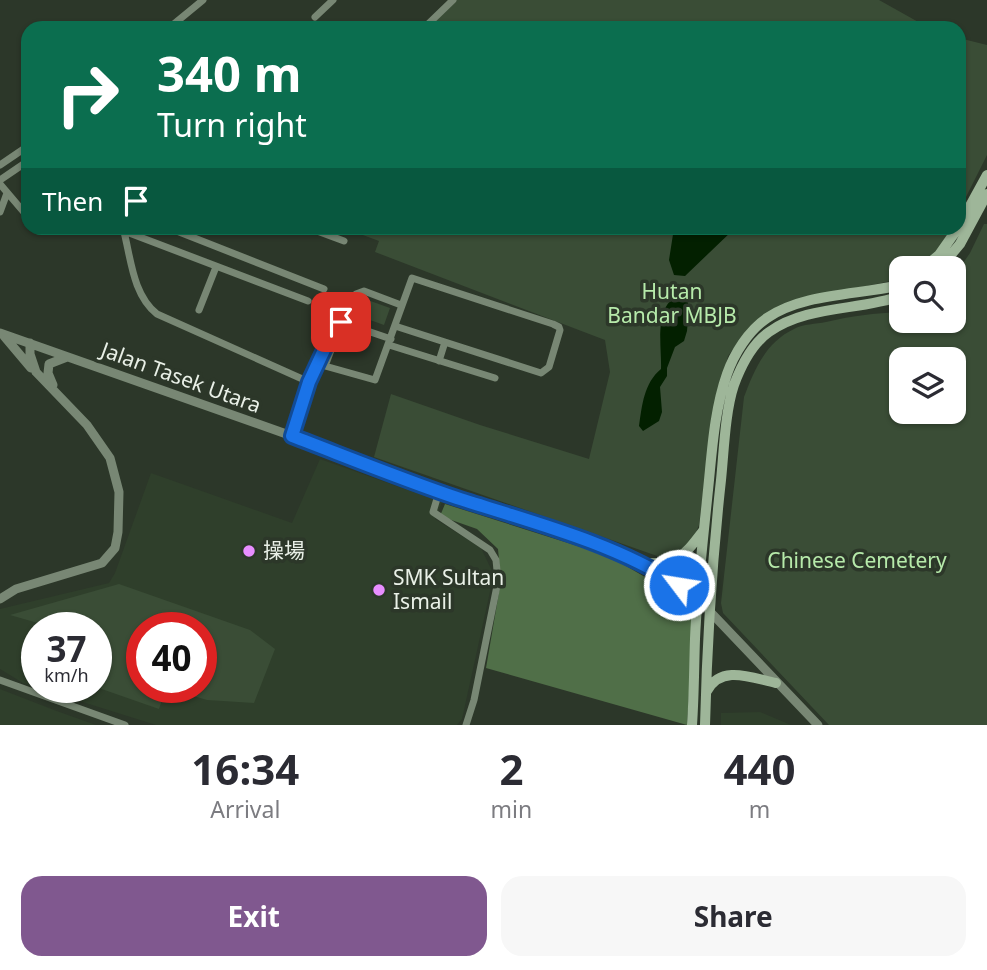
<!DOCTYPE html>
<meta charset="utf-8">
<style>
body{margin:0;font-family:"Noto Sans","Noto Sans SC",sans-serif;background:#f7f7f7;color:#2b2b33;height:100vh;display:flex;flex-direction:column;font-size:26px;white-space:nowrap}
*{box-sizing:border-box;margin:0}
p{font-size:23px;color:#7c7c81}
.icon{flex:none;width:38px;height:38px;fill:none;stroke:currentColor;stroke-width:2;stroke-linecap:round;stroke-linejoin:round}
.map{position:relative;height:725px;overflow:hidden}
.sheet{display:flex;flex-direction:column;background:#fff;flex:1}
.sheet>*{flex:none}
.top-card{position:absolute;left:21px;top:21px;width:945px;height:214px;border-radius:21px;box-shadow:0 2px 5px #0004;background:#0b6e4f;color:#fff;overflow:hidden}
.fabs{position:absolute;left:889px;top:256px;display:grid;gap:14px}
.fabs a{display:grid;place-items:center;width:77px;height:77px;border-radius:14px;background:#fff;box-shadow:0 2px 5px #0004;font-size:35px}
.speed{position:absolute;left:21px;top:612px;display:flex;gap:14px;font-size:35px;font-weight:700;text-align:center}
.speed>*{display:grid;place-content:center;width:91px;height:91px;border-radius:50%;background:#fff;box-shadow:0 2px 5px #0004;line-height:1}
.speed small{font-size:18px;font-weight:400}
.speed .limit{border:10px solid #d22;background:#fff;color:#111}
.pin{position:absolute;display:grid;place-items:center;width:60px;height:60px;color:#fff;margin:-30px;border-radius:14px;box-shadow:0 4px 10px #0006}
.me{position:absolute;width:77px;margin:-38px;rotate:301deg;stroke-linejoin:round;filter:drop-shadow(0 0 5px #0008)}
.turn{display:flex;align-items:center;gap:24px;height:147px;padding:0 21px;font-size:32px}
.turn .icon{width:91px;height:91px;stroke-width:2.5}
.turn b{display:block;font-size:49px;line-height:60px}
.then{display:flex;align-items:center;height:66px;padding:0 21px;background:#0003;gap:14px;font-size:26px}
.eta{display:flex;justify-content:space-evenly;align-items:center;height:119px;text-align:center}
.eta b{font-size:42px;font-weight:700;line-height:49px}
.button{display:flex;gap:14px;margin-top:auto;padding:14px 21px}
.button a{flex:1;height:80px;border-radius:21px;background:#80588f;color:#fff;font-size:28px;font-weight:700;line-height:80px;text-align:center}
.button a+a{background:#f7f7f7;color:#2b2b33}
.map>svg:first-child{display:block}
.built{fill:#2f3f2b;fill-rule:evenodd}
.green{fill:#3a4d36;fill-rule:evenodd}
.forest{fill:#506f48}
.water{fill:#032000}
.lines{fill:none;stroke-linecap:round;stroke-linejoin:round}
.minor{stroke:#788774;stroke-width:7}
.tertiary{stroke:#788774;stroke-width:9}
.secondary{stroke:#9eb699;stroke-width:10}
.route-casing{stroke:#114b97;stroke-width:18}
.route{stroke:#1a73e8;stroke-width:12}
.poi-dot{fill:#e88eff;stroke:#2c3729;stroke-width:2.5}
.labels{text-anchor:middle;stroke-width:7;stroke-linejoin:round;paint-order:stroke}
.park-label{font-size:21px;fill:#b6eaaa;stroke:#2c3729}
.street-label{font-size:21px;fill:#e9f0e7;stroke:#2c3729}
.poi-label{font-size:21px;fill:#e9f0e7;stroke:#2c3729;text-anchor:start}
</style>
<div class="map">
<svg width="987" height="725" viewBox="0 0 987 725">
<rect width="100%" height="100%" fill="#2c3729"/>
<!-- built -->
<path class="built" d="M320,459L442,502L435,519L481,548L493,573L491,587L462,719L457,725H156L38,688H96V628H37V687L23,683L0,669V609L109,583L115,573L151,473L292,523ZM142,628H201V688H142Z
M0,689L54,710L96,725H0Z
M760,712L791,725H721V713Z"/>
<!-- green -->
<path class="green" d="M455,0H879L929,28H429Z
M959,38L987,45V155L959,211Z
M984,224H987V725H829L723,613L721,603L744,397C754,370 766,342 794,329C803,324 816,324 826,322C851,316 875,313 901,312V320H954V276L970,253ZM901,359H954V411H901Z
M344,228H951C938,253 932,268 901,268V279L811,297L744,334L728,356L712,424L699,525L690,547L663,558L374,457L391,394L480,425L589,459L610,372L605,340L375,252L379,241Z
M362,298L390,308L384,325L356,315Z
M119,584L250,630L275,649L254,703L207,700L166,688L159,709L96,687V628H55L10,615ZM201,628V688H142V628Z"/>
<!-- forest -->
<path class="forest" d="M445,504L609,556L686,601L694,611L687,725L486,668L501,581L498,549L477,529L440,516Z"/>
<!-- water -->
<path class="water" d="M674,228H787L788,229L780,234L733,230L685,276L674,275L669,260Z
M684,293L689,306L687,331L684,341L675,347L667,368V376L660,387L662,412L659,421L643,431L639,426C642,405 644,383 661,369C662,346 652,301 684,293Z"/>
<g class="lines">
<!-- minor -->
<path class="minor" d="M315,17L333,0
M169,28L203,0
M424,28L453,0
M0,165L28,146
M0,180L28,161
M0,184L28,217
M0,212L7,193
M123,228C131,257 132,294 157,314L309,382
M169,228L324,289
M309,228L344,241
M124,231L308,301
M199,310L216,267
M341,322L391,339
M328,343L333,345L325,366L375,380L412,278L553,324L559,327L560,330L549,367L541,373L395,326
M389,345L495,378
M439,361L445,342
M292,436L309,382L331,335L356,294L364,291L401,305
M439,492L433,512L490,550L496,560L498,581L474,700L466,725
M0,680L125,725"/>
<!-- tertiary -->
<path class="tertiary" d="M0,333L292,436L439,492L548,527L639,563L660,573L698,599L818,725
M4,336L31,368
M53,385L48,373L49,364L67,357
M0,599L16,589L102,563L115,548L118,532L119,492L110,458L87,425L36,372L30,354V343"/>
<!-- secondary -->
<path class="secondary" d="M959,226L987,175
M923,268L939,255L958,228
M940,268L960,244L987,194
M639,563C676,565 682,559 703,531
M707,691C721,664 752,678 776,683
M692,725C694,697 694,668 695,639C697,590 703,540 708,490C712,452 714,411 727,374C734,354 748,331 767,318C802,294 854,295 896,286L901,283
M705,725C707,643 712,562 721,480C724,451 725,412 734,385C741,366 752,344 769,332C807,305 858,311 901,296"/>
</g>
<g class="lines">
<!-- route casing -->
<g class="route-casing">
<path id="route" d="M341,322L331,335L309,382L292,436C347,457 401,479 457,498C531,522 612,542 679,585"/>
</g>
<!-- route -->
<use href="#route" class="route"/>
</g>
<!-- markers -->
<g class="poi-dot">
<circle cx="249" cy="551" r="7"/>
<circle cx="379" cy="590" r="7"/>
</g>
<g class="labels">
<!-- park labels -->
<g class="park-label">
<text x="672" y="299">Hutan<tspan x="672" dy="24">Bandar MBJB</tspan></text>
<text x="857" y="568">Chinese Cemetery</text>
</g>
<!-- street labels -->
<g class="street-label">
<text transform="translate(181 378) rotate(20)" y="7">Jalan Tasek Utara</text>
</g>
<!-- poi labels -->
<g class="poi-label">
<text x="263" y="558">操場</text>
<text x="393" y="585">SMK Sultan<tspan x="393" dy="24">Ismail</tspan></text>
</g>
</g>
</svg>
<div class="fabs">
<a><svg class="icon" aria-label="search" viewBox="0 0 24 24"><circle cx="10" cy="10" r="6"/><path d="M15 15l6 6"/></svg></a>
<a><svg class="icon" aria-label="layers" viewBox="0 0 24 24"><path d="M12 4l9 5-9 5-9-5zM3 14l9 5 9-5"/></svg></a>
</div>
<div class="speed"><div>37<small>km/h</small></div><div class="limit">40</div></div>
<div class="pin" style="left:341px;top:322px;background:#d93025"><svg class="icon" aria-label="arrive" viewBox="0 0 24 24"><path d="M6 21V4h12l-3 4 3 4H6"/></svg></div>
<svg class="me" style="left:679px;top:585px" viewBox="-20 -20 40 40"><circle r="17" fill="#1a73e8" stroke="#fff" stroke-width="3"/><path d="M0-11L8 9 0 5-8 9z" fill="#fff"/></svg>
<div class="top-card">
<div class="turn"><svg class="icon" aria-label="right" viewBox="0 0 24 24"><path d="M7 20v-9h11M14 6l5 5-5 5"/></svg><div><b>340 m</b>Turn right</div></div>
<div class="then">Then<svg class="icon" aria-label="arrive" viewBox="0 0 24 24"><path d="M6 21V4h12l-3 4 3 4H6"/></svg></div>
</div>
</div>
<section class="sheet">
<div class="eta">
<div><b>16:34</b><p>Arrival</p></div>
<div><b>2</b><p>min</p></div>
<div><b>440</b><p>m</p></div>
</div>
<div class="button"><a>Exit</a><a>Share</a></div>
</section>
